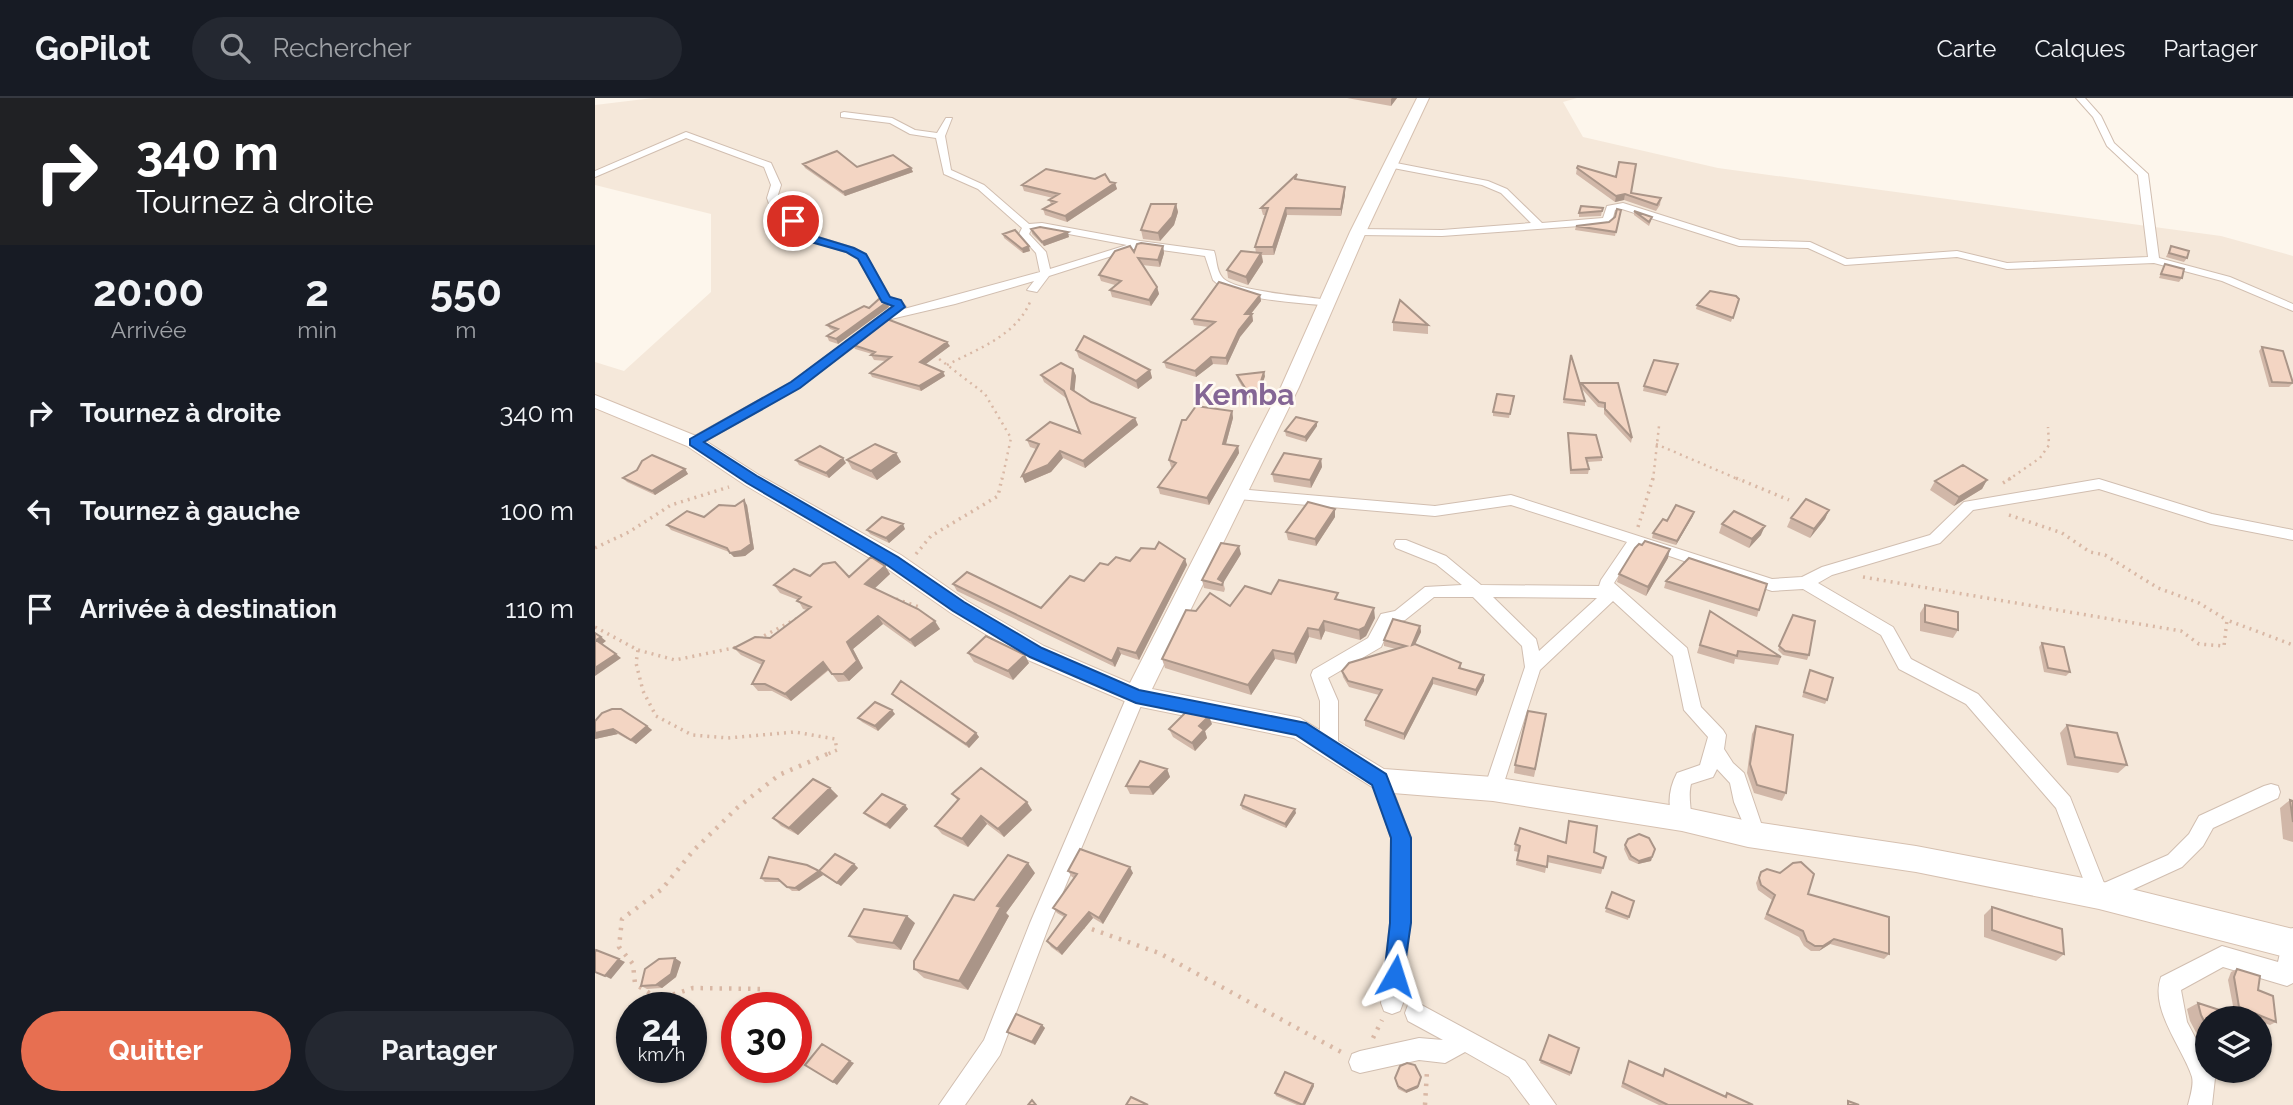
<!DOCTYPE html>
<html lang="fr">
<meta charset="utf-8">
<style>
body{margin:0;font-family:Raleway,sans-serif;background:#242831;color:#f1f3f6;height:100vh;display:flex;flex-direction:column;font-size:26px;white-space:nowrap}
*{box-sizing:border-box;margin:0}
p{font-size:23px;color:#9ea1a6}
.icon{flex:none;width:38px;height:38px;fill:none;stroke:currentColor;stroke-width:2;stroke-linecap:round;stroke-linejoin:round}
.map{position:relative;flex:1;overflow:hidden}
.details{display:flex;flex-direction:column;background:#171b24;width:595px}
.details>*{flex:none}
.hud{background:#202124;color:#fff;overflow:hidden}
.buttons{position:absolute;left:1600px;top:908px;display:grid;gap:14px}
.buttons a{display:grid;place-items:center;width:77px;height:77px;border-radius:50%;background:#171b24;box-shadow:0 2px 5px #0004;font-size:35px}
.speed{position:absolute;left:21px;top:894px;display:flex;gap:14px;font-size:35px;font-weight:700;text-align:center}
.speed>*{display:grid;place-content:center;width:91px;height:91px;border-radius:50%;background:#171b24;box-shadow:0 2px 5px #0004;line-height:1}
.speed small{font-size:18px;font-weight:400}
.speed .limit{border:10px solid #d22;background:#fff;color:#111}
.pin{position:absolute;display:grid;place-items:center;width:60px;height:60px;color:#fff;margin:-30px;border:4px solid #fff;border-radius:50%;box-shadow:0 2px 7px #0007}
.me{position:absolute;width:77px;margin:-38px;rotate:6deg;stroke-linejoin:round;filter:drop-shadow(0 0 5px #0008)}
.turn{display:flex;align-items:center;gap:24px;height:147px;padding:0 21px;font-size:32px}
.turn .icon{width:91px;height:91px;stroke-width:2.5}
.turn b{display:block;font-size:49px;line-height:60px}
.eta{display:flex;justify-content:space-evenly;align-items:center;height:119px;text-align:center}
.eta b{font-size:42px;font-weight:700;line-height:49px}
.action{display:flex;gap:14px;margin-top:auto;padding:14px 21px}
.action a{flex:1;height:80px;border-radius:42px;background:#e76f51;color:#fff;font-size:28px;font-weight:700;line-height:80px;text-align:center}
.action a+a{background:#242831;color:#f1f3f6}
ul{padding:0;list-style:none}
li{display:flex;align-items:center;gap:21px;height:98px;padding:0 21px}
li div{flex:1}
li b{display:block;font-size:26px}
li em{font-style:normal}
header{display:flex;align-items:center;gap:42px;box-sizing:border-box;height:98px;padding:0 35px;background:#171b24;border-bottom:2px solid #363941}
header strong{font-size:33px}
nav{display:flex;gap:38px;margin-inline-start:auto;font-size:24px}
.search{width:490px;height:63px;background:#242831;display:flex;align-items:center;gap:18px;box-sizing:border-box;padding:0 24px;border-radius:38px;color:#9ea1a6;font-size:26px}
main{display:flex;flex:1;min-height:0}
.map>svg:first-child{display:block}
.residential{fill:#f5e8da;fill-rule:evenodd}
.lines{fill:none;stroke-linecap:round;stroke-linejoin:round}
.street-casing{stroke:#d1beb0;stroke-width:2}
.secondary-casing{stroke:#d6c0b0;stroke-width:2}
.path-far2{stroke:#d9b8a5;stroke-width:2.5;stroke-dasharray:2 4.5;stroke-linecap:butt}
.path-far1{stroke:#d9b8a5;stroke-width:3.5;stroke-dasharray:2 5;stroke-linecap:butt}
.path{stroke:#d9b8a5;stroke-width:4.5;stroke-dasharray:2.5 7;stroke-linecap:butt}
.street{fill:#fff;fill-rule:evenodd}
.secondary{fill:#fff;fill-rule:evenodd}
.wall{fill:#d1b7a8}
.shaded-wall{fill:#aa9588}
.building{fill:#f3d5c3;stroke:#aa9588;stroke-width:2}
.route{fill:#1a73e8;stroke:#114b97;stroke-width:2}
.labels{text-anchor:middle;stroke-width:5;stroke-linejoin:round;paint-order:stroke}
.district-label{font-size:30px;font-weight:bold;fill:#846695;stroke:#fffaf3}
</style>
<header>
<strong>GoPilot</strong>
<div class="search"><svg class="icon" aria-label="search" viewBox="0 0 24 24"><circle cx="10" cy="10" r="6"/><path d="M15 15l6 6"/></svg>Rechercher</div>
<nav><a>Carte</a><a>Calques</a><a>Partager</a></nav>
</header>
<main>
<section class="details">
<div class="hud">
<div class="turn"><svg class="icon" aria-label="right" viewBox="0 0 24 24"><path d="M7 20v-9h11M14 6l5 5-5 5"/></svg><div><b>340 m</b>Tournez à droite</div></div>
</div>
<div class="eta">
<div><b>20:00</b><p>Arrivée</p></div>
<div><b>2</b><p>min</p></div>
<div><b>550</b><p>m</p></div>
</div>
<ul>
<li><svg class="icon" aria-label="right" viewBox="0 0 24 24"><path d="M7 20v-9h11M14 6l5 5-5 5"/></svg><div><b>Tournez à droite</b></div><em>340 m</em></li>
<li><svg class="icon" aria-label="left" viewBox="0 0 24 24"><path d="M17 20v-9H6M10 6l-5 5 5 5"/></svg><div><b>Tournez à gauche</b></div><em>100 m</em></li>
<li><svg class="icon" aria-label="arrive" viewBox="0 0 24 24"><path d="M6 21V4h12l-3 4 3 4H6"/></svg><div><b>Arrivée à destination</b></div><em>110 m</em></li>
</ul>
<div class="action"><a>Quitter</a><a>Partager</a></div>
</section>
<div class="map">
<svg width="1698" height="1007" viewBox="0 0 1698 1007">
<rect width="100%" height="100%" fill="#fdf6ec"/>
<!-- residential -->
<path class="residential" d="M58,0H982L968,4L988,39L1123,70L1626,138L1698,158V1007H0V264L29,273L116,194V116L0,87V7ZM37,910H96V970H37ZM142,910H201V970H142ZM1612,920H1664V973H1612Z"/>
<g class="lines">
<!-- street casing -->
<g class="street-casing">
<path id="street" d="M1481,0H1490L1506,18L1519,45L1553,76L1564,160L1635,179L1698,206V213L1627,183L1559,165L1412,171L1362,159L1250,167L1213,150L1144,148L1027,111L1020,112L1017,123L1012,126L847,138L763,137L758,134L763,131L847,132L936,125L906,95L887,87L793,69L791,67L796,64L893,83L912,91L947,125L1008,120L1012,108L1028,105L1145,142L1215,144L1252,161L1362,153L1412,165L1553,159L1543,77L1512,48L1498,19Z
M249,14L297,20L320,32L342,35L351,20H357L350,38L356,72L389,87L434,126L447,125L545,143L619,153C622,161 621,172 627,179C639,194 712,198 733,202L739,205L733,208C703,204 639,203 618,182L610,158L545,149L454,178L442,194L432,192L439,183L360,206L296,221L204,290L104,347H94L92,344L94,341L196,284L299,208L287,203L263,161L251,154L209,141L194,125L177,114L172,100L176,87L169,69L91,40L0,79V73L91,34L176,65L186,87L182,100L186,110L202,121L217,137L259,150L271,157L295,199L306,203L311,209L309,211L445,174L441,155L424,136L427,130L383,91L349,76L341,40L315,36L295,25L246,19V15ZM447,131L532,147L455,171L451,154L434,136L436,132Z
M1504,381L1617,416L1698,432V442L1616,426L1504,391L1378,412L1345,445L1237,477L1223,485L1298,529L1316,561L1383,596L1475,699L1509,785L1573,757L1594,736L1604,718L1669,688L1676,686L1683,688L1685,694L1683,700L1618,730L1608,748L1587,769L1504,807L1497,804L1461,710L1371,606L1304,571L1286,537L1208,491L1177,493L1045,448L1036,457L1019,485L1092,550L1106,609L1128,632L1131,637L1129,651L1138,665L1149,675L1166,725L1160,742L1153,745L1146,742L1143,736L1148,725L1139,704L1135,685L1122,671L1118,679L1096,686C1092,701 1099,716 1094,727L1087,730L1080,727C1072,710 1073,692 1082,675L1105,667L1113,639L1089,612L1078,558L1018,503L945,572L905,697L898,699L891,697L889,691L930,569L927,548L878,499H839L810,522L797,525L786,549L733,580L743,603V649L740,654L734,657L728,654L725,649V603L716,577L718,572L773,540L786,516L800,513L830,489L867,487L841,466L801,450L799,446L801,442H811L851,458L886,487L1004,488L1006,482L1032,444L916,407L840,418L643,401L636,396L643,391L840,408L916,397L1177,481L1207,479L1227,469L1335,437L1369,404ZM898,499L1002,500L944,553L941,541Z
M541,591L547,593L550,598L455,825L405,957L370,1007H344L389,942L435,825L532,598L535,593Z
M785,674L791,676L794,682L816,740L815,825L808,905L805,913L797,916L789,913L786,905L795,825L796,740L776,682L779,676Z
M1698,830V885L1692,888L1628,869L1586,892L1592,924L1612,962V973H1617L1620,980L1617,1007H1593C1595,999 1599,987 1597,979C1589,952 1554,911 1566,879L1627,848L1683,864L1690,833Z
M821,904L930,963L961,1007H935L914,979L870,954L850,965L824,962L765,975L757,972L754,964L757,956L765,953L824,940L848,942L813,923L810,915L813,907Z"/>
</g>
<!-- secondary casing -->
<g class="secondary-casing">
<path id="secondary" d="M822,0H834L771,134L704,289L557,591L705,620L789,671L898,679L1087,709L1153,723L1321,748L1504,783L1698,831V861L1504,811L1321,774L1153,749L1087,733L898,703L785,694L699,640L541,608L433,562L356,515L290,469L150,387L92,348L0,310V297L106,340L164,377L306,457L372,503L449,548L535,585L686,289L755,134Z"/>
</g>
<!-- path-far2 -->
<path class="path-far2" d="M339,257L390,296L416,340L407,382
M352,267C382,251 421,238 435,204
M1061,346L1145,382
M1058,382L1064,328
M1413,382L1445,360L1454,347L1453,329"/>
<!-- path-far1 -->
<path class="path-far1" d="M1141,380L1194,402
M1408,385L1416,380
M1414,417L1467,435L1495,454L1510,457L1563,490L1604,505L1632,522
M1043,429L1058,380
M0,450L34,434L76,407L134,389
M321,456L336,438L403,398L407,380
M1268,479L1586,533L1604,546L1629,548L1632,522L1698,547
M301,501L327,510
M0,529L43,552L41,565L48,593L61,618L97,637L133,640L200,634L240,641L242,652L233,656
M163,541L203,520
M43,552L80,562L143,549"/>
<!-- path -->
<path class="path" d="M488,828L564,855L748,955
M165,891L98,890L64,901L40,886L38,866L24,849L27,821L67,791L98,753L142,710L184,677L237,654
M778,940L787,922
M830,1007L832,973"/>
<!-- street -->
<use href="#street" class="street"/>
<!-- secondary -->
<use href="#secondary" class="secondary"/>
</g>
<!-- wall -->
<path class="wall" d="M752,0H802L796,8Z
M208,66L262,69L316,70L318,74L250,98L210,70Z
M982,70L1036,95L1066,100L1065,107L1061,113L1029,102L1020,104L981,76Z
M703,82L750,97L746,118L692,117L679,157H667L668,164L653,187L633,180L632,172L661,155L660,149L670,117H668L666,110Z
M515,84L520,85L522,91L472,124L450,117L448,111L456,106L454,102L458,100L429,93L427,87Z
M581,106L583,114L579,127L565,143L548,141L546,132Z
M1026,112L1020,138L980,132L981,128L1014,124L1020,119Z
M1007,113L1006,118L984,119V115Z
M1039,113L1056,123L1054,128L1039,117Z
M436,131L474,139L449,148L437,136Z
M408,136L435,153L428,155L409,140Z
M568,148L569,155L565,169L547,167L562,189L564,196L556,208L517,199L515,192L520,187L506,183L504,177L539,154Z
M1576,148L1592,160L1589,164L1571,159Z
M1570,166L1587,180L1584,184L1564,180Z
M665,197L666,203L656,216H657L658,223L645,239L632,267L618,266L601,279L571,270L569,264L613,229L599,227L597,221Z
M1144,201L1136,224L1101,211L1102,207Z
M292,204L294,209L243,246L234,243L232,238L240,233L235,231L232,227Z
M798,224L833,227V236L798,233Z
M258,247L355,248L330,266L348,274L350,278L326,293L277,279L275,275L291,263L279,262L276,257L277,256L260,251Z
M1667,249L1698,285L1694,289H1674L1664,253Z
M481,252L555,272L557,280L543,291L484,260Z
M976,257L986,288V285H1023L1037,340L1036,345L1009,316V310L1003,309L987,291L990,303V308L968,305Z
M1083,266L1071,298L1048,293L1049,288Z
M478,271L481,278L479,293L496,304L540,320L543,327L490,370L468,360L456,374L430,385L427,378L441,351L435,349L432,342L484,335L471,300L449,284L446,277Z
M642,277L670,278L660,309L643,282Z
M918,303L914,320L898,318V314Z
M637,313L638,320L631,346L643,348L644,355L614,407L565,396L563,389L577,370L576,369L574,362Z
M722,328L711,344L691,338L690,333Z
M973,335L1007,359V363L992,364L994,371L993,376H975Z
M301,355L306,364L282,382L257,371L252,362Z
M726,361L727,369L716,390L679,384L677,376Z
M201,362L251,365L234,380L204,367Z
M90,371L93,376L60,397L32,384L28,380Z
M1392,382L1387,391L1359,408L1335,392L1340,383Z
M152,407L159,451L150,458L139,459L134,454L76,432L72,427L109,419L140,408Z
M1234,412L1230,421L1215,440L1192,429L1196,420Z
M1098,418L1081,447L1057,440L1058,435L1072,423Z
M740,419L721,448L693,442L691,434Z
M1127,426L1166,437L1154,450L1124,435Z
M310,431L294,445L275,436L272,432Z
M646,456L628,484L630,491L629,494L609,490L607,482Z
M1073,460L1051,498L1022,484L1024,476Z
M590,461L592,467L544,562L526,556L520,569L362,493L358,486L446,510L513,467L535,463Z
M290,468L295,476L279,490L345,531L320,549L288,526L258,551L268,570L254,583L243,584L234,572L196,603L177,593H163L157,586L167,567L146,557L139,550L175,540L212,512L208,511L203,502L185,495L179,487L215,478L254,479Z
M1071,483L1164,512L1162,519L1069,490Z
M676,496L743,501L780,520L771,538L765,542L730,533L726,542L714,539L701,566L680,561L656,597L570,570L567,561L601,513L635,508Z
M1330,507L1363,532L1358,540L1325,533V515Z
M1115,513L1186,559L1183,567L1140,561L1139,566L1102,555Z
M1198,517L1214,557L1212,562L1188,557L1183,552Z
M825,528L826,534L820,546L866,565V570L889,577V583L881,598L838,586L809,642L770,628V622L784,597L754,589L748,579L747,573L801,551L789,548V542Z
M1447,545L1475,574L1471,578L1449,574L1444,549Z
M373,555L434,565L418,582L379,564Z
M1215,572L1232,602L1230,606L1207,599Z
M297,596L381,635L384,639L374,650L301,600Z
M300,616L283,633L267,624L263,620Z
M0,623L52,628L57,632L41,646L23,636L0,641Z
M950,625L939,679L919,675L920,667Z
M617,626L610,633L612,640L600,653L578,639L574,631Z
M1472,627L1532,667L1523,675L1472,667L1465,635Z
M1161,628L1191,695L1187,703L1159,695L1152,675L1157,636Z
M572,671L575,679L558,697L535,696L531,688Z
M235,690L243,698L203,737L186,728L178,720Z
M357,696L437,712L409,739L392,726L373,749L347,736L340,728L363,703Z
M1695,702L1698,703V744L1688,741L1685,710Z
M310,707L313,711L295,731L273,719L269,715Z
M646,707L701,715L691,730L647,711Z
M920,746L999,754L1011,759L1006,776L952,764L950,775L921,767L923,754L919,753Z
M1030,747L1060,751L1056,763L1043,766L1034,762L1029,751Z
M259,766L263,770L246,788L228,777L204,793H197L187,784H170L166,780L224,773Z
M473,773L538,775L508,826L498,820L467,857L456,849L452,843L469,819L462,815L458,810L479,780L477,779Z
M1166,774L1213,796L1294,856L1289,861L1235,846L1224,853H1216L1209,848L1204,839L1169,821L1177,802L1163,792L1161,785Z
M440,775L411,815L414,818L373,892L329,880L319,871L379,802Z
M1017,794L1039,803L1033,822L1010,814Z
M1397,809L1469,856L1461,863L1389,839V817Z
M320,825L306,852L262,845L254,838Z
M86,864L81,879L67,890L52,891L46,888Z
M1642,871L1663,892L1681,924L1675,927L1664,923V920H1659L1639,913L1633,882L1636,874Z
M1603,905L1612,920V946L1606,944L1595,923L1592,911Z
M447,927L450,930L440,947L416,936L412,934Z
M954,937L984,950L975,978L945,965Z
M1034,963L1067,977L1070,971L1129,998L1132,995L1158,1007H1064L1026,989Z
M800,980L826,981L823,990L811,995L803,991Z
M718,986L719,988L710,1007H702L681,998L680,995Z"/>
<!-- shaded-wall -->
<path class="shaded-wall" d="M797,0H802L796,8V1Z
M316,70L318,74L250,98L248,94Z
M520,85L522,91L472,124L470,118Z
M750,89V97L746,118V111Z
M1030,96L1029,102L1020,104L1021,98Z
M581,106L583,114L579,127L565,143L563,135Z
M691,110L692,117L679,157L678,149Z
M473,134L474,139L449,148L447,144Z
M434,148L435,153L428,155L427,151Z
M568,148L569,155L565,169L563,162Z
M666,155L668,164L653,187L651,179Z
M562,189L564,196L556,208L554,202Z
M665,197L666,203L651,222L650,216Z
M292,204L294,209L243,246L241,241Z
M657,216L658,223L645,239L632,267L631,260L644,232Z
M352,244L355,248L327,269L325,264Z
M616,259L618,266L601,279L600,273Z
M478,271L481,278L479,298L476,291Z
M555,272L557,280L543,291L541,283Z
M348,274L350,278L326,293L324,288Z
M669,274L670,278L660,309L659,304Z
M637,313L638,320L629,353L628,346Z
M540,320L543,327L490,370L488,363Z
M722,324V328L711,344L710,339Z
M643,348L644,355L614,407L612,400Z
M465,353L468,360L456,374L430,385L427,378Z
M301,355L306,364L282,382L276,373Z
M248,360L251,365L234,380L231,375Z
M726,361L727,369L716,390L715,382Z
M90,371L93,376L60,397L57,393Z
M1392,382L1387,391L1359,408L1364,399Z
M149,402L152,407L159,451L150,458L139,459L135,455Z
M740,411V419L721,448L720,441Z
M1234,412L1230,421L1215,440L1219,431Z
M1099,414L1098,418L1081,447L1082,443Z
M308,426L310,431L294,445L291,440Z
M1170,428L1166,437L1154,450L1157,441Z
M644,448L646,456L627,487L623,481Z
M1075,451L1073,460L1051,498L1053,489Z
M590,461L592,467L544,562L541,555Z
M290,468L295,476L276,494L270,486Z
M779,510L780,520L771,538L765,542L764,532Z
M283,518L288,526L258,551L268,570L254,583L248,576L252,544Z
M340,523L345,531L320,549L315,542Z
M729,523L730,533L726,542L724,532Z
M825,528L826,534L817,553V547Z
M713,530L714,539L701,566L699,556Z
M6,539L11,543L6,547L1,542Z
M523,550L526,556L520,569L517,563Z
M678,552L680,561L656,597L653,587Z
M21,556L26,560L0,578V570Z
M430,557L434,565L418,582L413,573Z
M228,564L234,571L196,603L190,596Z
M889,577V583L881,598V592Z
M838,580V586L809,642V636Z
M297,612L300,616L283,633L280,628Z
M614,618L617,626L610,633L612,640L600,653L597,645L604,628Z
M52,628L57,632L41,646L36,642Z
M18,631L23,636L0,641V635Z
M381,635L384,639L374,650L371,646Z
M572,671L575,679L558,697L554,689Z
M235,690L243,698L203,737L194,730Z
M432,704L437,712L409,739L403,731Z
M310,707L313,711L295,731L291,727Z
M700,711L701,715L691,730L690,726Z
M386,718L392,726L373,749L367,741Z
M1057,759L1056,763L1043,766L1044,763Z
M433,765L440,775L411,815L414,818L373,892L364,883L402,808Z
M259,766L263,770L246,788L242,785Z
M535,769L538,775L508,826L504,820Z
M224,773L228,777L204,793L200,790Z
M494,814L498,820L467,857L462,851Z
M312,818L320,825L306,852L298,845Z
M1239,841L1235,846L1224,853L1228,848Z
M80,860L86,864L81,879L67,890L61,887Z
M24,861L30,864L16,881L10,878Z
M447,927L450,930L440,947L437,944Z
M201,960L207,964L196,976L191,974L195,970H201Z
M255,963L259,965L242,987L238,984Z
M826,979L823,990L811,995V993Z
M718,986L719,988L710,1007H708Z"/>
<!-- building -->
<path class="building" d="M242,53L262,69L298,57L316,70L248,94L208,66Z
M1024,64L1041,66L1036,95L1066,100L1062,107L1030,96L1021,98L982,70L983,68L1021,79Z
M451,71L500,81L510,76L515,84L520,85L470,118L448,111L461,104L454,102L464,96L427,87Z
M702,76L700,81L750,89L746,111L691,110L678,149H660L673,110H666Z
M556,106H581L577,119L563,135L546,132Z
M986,108L1008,110L1007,113L984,115Z
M1022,111L1026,112L1021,134L981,128L1014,124L1020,119Z
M1039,113L1057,119L1054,124Z
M445,129L473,134L447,144L436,131Z
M420,132L434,148L427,151L408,136Z
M546,145L568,148L563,162L543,160L562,189L554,202L515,192L526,183L504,177L520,153L535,148L539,154L542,146Z
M1576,148L1594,153L1592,160L1574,155Z
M646,153L666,155L651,179L632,172Z
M1570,166L1589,171L1587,180L1566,176Z
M624,184L665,197L650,216H657L644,232L631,260L616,259L600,273L569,264L620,224L597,221Z
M1115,193L1141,198L1144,201L1138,220L1102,207Z
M284,201L292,204L241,241L232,238L243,231L232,227L269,208L274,210Z
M805,202L833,227L798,224Z
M292,221L352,244L325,264L348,274L324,288L275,275L296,259L276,257L280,254L258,247Z
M489,238L555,272L541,283L481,252Z
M1667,249L1688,253L1698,285L1677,284Z
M976,257L990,303L969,301Z
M1059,262L1083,266L1072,294L1049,288Z
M466,265L478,271L476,291L496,304L540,320L488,363L465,353L453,367L427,378L444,346L432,342L455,324L485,335L469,293L446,277Z
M669,274L659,304L642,277Z
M986,285H1023L1037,340L1010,311V305L1004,304Z
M902,296L919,298L915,316L898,314Z
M601,308L637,313L628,346L643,348L612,400L563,389L581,365L574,362L587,322H591Z
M701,319L722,324L710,339L690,333Z
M973,335L1001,337L1007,359L991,360L994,371L976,372Z
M280,346L301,355L276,373L252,362Z
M225,348L248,360L231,375L201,362Z
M689,355L726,361L715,382L677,376Z
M57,357L90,371L57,393L28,380L42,372L47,363Z
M1368,367L1392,382L1364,399L1340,383Z
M1211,401L1234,412L1219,431L1196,420Z
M149,402L156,446L146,453L135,455L132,450L72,427L92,413L109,419L124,407L140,408Z
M713,404L740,411L720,441L691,434Z
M1081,407L1099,414L1082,443L1058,435L1068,421L1072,423Z
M1139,413L1170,428L1157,441L1127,426Z
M287,419L308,426L291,440L272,432Z
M1050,443L1075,451L1053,489L1024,476L1040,450L1044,446L1047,447Z
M564,444L590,461L541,555L523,550L517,563L358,486L372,474L446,510L475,478L489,483L505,465L513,467L521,459L535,463L546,450L560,451Z
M626,445L644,448L623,481L628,484L627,487L607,482Z
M276,459L290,468L270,486L323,511L340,523L315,542L283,518L252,544L262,563L248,576H237L228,564L190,596L170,586H157L169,563L139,550L160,539L175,540L216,509L202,503L206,499L179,487L199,471L215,478L228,466L240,464L254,479Z
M1094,460L1172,486L1164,512L1071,483Z
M684,482L743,495L740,501L779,510L770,529L764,532L729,523L724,532L713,530L699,556L678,552L653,587L567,561L591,512L601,513L615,495L635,508L650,488L676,496Z
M1330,507L1363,514V532L1330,524Z
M1115,513L1186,559L1143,553L1142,558L1105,547Z
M1198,517L1220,523L1214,557L1190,553L1184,548Z
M798,521L825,528L817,547L820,546L866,565L864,570L889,577L881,592L838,580L809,636L770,622L787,592L753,583L747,573L754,565L811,548L789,542Z
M0,535L6,539L1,542L21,556L0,570Z
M391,538L430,557L413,573L373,555Z
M1447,545L1469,549L1475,574L1453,570Z
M1215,572L1238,580L1232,602L1209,594Z
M306,583L381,635L371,646L297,596Z
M280,604L297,612L280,628L263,620Z
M17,611H26L52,628L36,642L18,631L0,635V623L7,615Z
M592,613L614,618L604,628L609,632L597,645L574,631Z
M933,613L951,616L940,671L920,667Z
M1472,627L1522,635L1532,667L1480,659Z
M1161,628L1198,637L1191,695L1162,687L1155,666Z
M545,663L572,671L554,689L531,688Z
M386,670L432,704L403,731L386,718L367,741L340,728L364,701L357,696Z
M218,681L235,690L194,730L178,720Z
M287,696L310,707L291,727L269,715Z
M650,697L700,711L690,726L646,707Z
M1695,702L1698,703V724Z
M974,723L1002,728L999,754L1011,759L1008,770L953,758L952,769L922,762L925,748L920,746L925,730L971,745Z
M1044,736L1054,740L1060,751L1057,759L1044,763L1036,758L1030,747L1033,741Z
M485,751L535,769L504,820L494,814L462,851L452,843L471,817L458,810L482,776L473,773Z
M240,756L259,766L242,785L224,773L200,790L192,789L183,781L166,780L174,759L212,767L224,773Z
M413,757L433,765L402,808L406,809L364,883L319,871V863L359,797L379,802Z
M1206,764L1219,776L1213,796L1294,819V856L1239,841L1228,848H1220L1212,843L1208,833L1172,816L1180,797L1166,787L1164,780L1166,774L1172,771L1185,775L1198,765Z
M1017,794L1039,803L1034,819L1011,810Z
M1397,809L1467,831L1469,856L1397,832Z
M269,811L312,818L298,845L254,838Z
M1,852L24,861L10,878L0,874V854Z
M80,860L76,876L61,887L46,888L50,871L64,861Z
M1642,871L1665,878L1663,892L1678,898L1681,924L1644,909L1639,879Z
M1603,905L1649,920H1612V929L1606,917Z
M421,916L447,927L437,944L412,934Z
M37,933V942L32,938Z
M954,937L984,950L976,975L945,962Z
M227,946L255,963L238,984L210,967Z
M1034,963L1068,978L1070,971L1131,999L1132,995L1158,1007H1073L1028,985Z
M812,965L820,967L826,979L823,988L811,993L803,988L800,980L805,968Z
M186,970H195L191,974Z
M690,974L718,986L708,1007L680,995Z
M536,999L553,1007H531Z
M437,1002L441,1007H433Z
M1253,1003L1264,1007H1253Z"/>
<!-- route -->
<path class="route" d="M194,121H202L216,137L259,150L271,156L295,199L306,202L310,209L205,290L109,344L162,378L303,459L369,504L447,550L544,592L711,625L791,676L816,740V825L807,886L800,889L792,886L789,878L795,825L796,740L777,687L701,637L541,605L435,559L358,513L292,467L152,385L95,347V341L196,284L298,208L287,204L263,161L251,154L209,142L194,125Z"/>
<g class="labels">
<!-- district labels -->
<g class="district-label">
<text x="649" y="307">Kemba</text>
</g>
</g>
</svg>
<div class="buttons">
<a><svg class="icon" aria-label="layers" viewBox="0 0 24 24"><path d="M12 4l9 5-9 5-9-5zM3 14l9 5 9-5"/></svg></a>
</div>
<div class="speed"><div>24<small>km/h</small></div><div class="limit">30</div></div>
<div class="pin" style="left:198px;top:123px;background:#d93025"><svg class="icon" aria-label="arrive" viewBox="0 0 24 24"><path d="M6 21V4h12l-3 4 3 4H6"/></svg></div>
<svg class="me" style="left:800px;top:878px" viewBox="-20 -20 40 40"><path d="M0-17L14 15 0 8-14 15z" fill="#1a73e8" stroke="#fff" stroke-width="4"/></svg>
</div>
</main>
